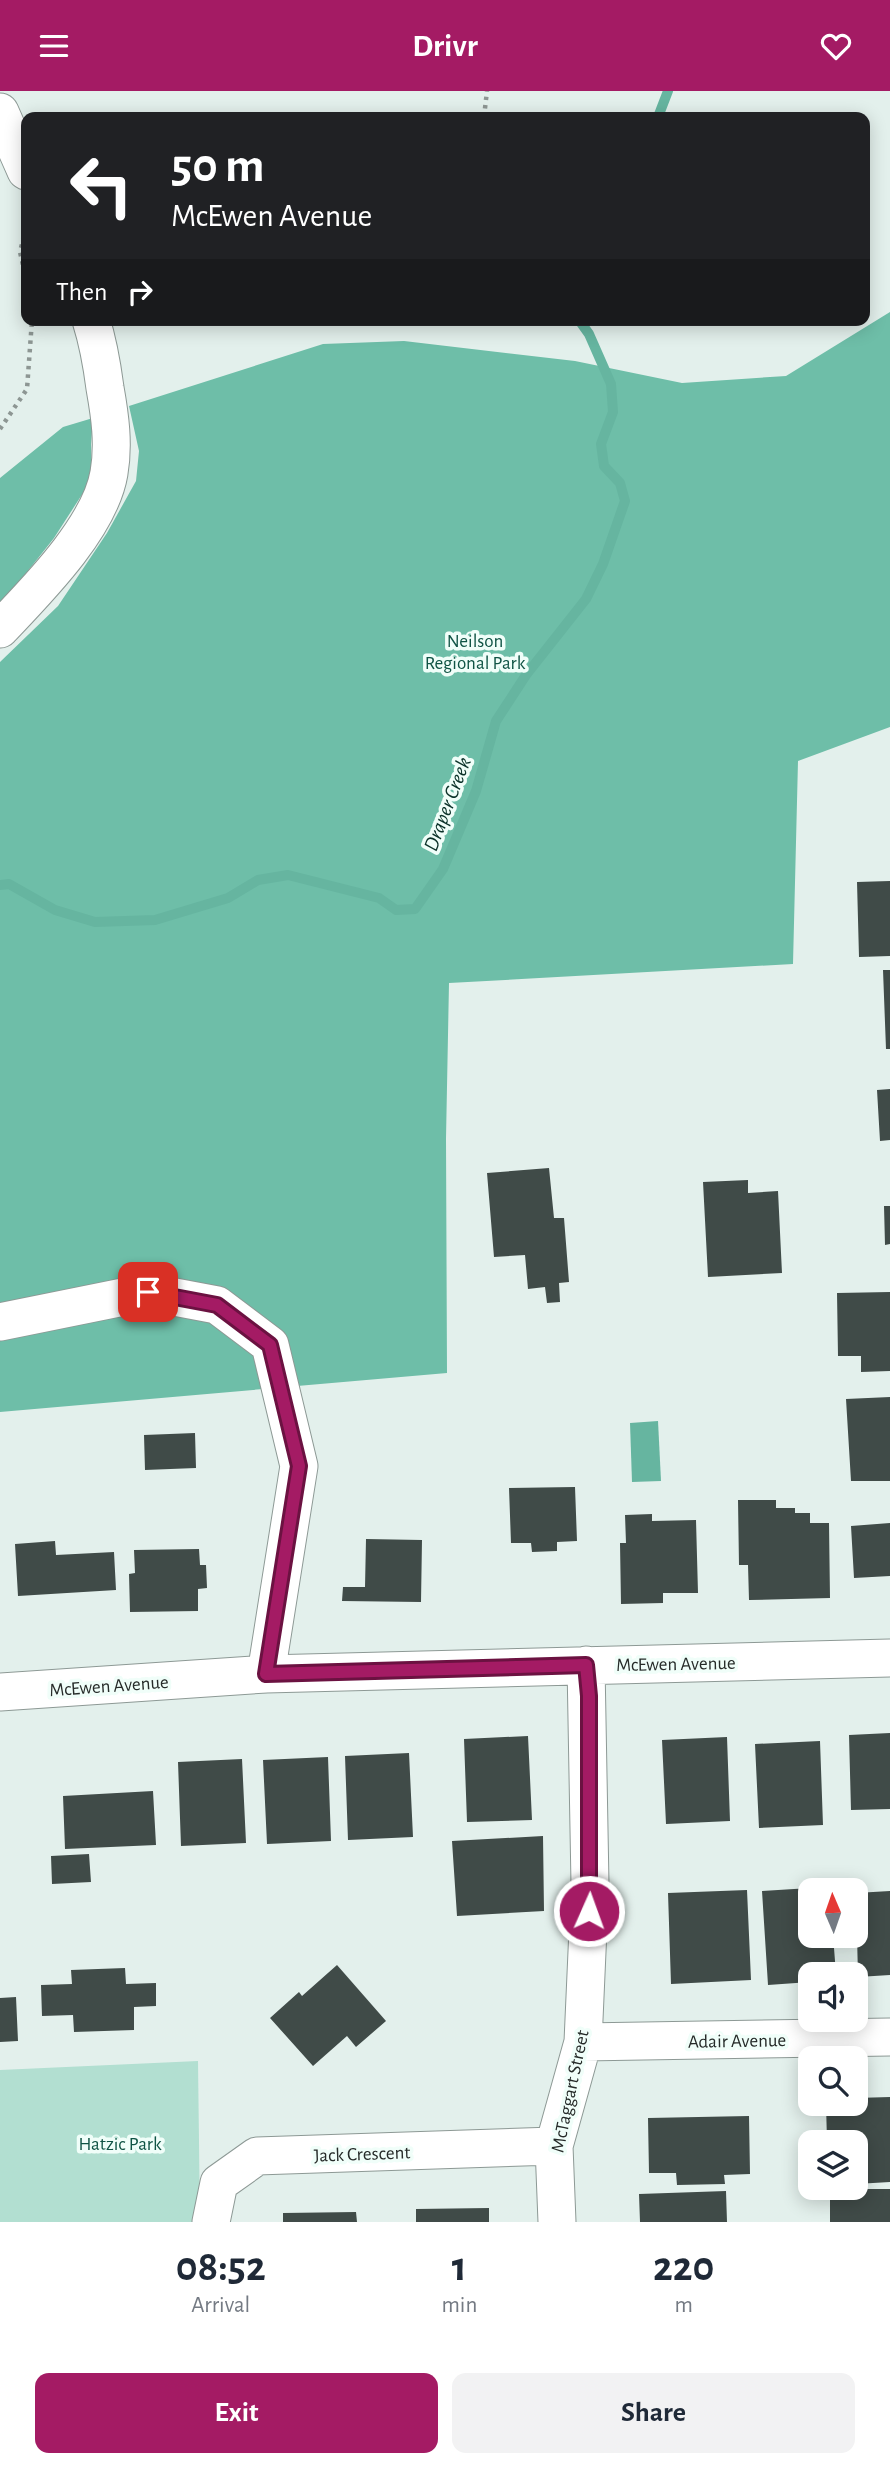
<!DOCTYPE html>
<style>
body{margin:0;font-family:"Alegreya Sans",sans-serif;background:#f2f2f3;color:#1f2937;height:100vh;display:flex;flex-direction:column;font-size:26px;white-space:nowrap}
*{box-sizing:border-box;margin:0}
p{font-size:23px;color:#747a83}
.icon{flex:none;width:38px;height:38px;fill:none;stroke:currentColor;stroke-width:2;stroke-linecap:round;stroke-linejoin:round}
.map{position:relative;height:2131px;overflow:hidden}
.side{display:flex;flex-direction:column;background:#fff;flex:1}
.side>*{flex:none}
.banner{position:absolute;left:21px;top:21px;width:849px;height:214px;border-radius:14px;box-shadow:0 4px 18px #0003;background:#202124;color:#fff;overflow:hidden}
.needle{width:46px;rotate:358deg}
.tools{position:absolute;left:798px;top:1787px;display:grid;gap:14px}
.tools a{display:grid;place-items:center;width:70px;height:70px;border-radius:14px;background:#fff;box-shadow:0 4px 18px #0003;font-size:35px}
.pin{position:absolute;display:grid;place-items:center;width:60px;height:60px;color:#fff;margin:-30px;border-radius:14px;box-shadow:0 4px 10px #0006}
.me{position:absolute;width:77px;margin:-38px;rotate:2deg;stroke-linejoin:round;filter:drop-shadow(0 0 5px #0008)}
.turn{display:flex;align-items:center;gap:24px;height:147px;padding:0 35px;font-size:32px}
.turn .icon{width:91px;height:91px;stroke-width:2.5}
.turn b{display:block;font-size:49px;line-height:60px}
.then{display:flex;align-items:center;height:66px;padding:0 35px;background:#0003;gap:14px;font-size:26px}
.eta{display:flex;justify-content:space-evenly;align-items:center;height:119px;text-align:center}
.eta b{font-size:42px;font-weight:700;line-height:49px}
.action{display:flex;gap:14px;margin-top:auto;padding:14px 35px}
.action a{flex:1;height:80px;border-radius:14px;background:#a41b64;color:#fff;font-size:28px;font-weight:700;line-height:80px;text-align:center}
.action a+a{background:#f2f2f3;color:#1f2937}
header{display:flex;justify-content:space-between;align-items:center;height:91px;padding:0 35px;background:#a41b64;color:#fff;font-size:32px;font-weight:700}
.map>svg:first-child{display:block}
.green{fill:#b2dfd1}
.forest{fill:#6ebea8}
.water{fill:#66b5a0}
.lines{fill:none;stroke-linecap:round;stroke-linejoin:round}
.stream{stroke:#66b5a0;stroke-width:10}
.building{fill:#404b48}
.minor-casing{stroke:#8d9995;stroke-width:39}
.path{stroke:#8d9693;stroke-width:4.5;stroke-dasharray:3.5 5;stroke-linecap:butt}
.minor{stroke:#fff;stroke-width:37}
.route-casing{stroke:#6b1241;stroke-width:18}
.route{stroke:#a41b64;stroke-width:12}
.labels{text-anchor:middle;stroke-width:7;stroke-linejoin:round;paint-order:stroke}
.park-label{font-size:19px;fill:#105445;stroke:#f0fef9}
.street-label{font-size:19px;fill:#262b29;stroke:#f0fef9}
.water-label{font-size:21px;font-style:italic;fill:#0b3229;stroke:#f0fef9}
</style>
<header><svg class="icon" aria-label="menu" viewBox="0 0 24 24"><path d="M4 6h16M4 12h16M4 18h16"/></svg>Drivr<svg class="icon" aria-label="heart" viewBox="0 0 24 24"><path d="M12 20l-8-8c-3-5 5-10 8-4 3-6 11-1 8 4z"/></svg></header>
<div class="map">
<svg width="890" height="2131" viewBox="0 0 890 2131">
<rect width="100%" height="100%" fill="#e3f0ec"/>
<!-- green -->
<path class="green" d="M198,1970L200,2131H0V1979Z"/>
<!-- forest -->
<path class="forest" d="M890,221V636L798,670L793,873L449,892L446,1048L447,1282L0,1321V571L58,515L107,442L136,390L139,360L129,315L323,253L404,250L575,270L682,292L786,285Z
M93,327L91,353L92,388L54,447L0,515V387L63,336Z"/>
<!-- water -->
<path class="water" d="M658,1330L661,1390L632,1391L630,1332Z"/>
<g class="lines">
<!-- stream -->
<path class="stream" d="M658,26L668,0
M0,794L9,793L55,819L95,831L155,829L228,807L258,789L288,784L379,807L396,819L415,818L443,778L476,700L496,630L526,584L586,508L603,473L625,410L620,392L604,375L601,353L613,321L611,293L589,243L579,229"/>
</g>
<!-- building -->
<path class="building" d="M890,790V865L859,866L857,791Z
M883,879H890V958H886Z
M890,998V1049L880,1050L877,999Z
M549,1077L554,1127H564L569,1191L559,1192L560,1211L547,1212L545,1196L528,1198L525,1164L494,1166L487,1082Z
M748,1089V1102L778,1100L782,1182L708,1186L703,1091Z
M884,1115H890V1153L885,1154Z
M890,1201V1280L861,1281V1265H838L837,1202Z
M890,1306V1390H851L846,1308Z
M195,1342L196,1377L145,1379L144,1344Z
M575,1396L577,1450L557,1451V1460L532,1461L531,1452H511L509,1397Z
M738,1409H776V1417H795V1422H810V1432H829L830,1507L749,1509L748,1474H739Z
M652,1423V1430L696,1429L698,1502H663V1512L621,1513L620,1452H626L625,1424Z
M890,1432V1485L854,1487L851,1435Z
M366,1448L422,1449L421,1511L342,1510L343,1496H365Z
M55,1450L56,1464L114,1461L116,1499L18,1505L15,1453Z
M199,1458L200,1474H206L207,1497L198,1498V1520L130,1521L129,1483L135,1482L134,1459Z
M890,1642V1718L851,1719L849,1644Z
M528,1645L532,1729L467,1731L464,1648Z
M727,1646L730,1730L666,1733L662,1649Z
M820,1650L823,1734L759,1737L755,1653Z
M409,1662L413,1746L348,1749L345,1665Z
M328,1666L331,1750L267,1753L263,1669Z
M242,1668L246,1752L181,1755L178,1671Z
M153,1700L156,1754L65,1758L63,1705Z
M543,1745L544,1820L457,1825L452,1750Z
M89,1763L91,1791L52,1793L51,1765Z
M810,1797V1844H833L836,1883H810V1891L768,1894L762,1800Z
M747,1799L751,1889L671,1893L668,1802Z
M890,1800V1884L858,1886L856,1802Z
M337,1874L386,1930L356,1956L347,1945L313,1975L270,1927L299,1901L302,1905Z
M125,1877L126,1893L156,1892V1915L134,1916V1939L74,1941L73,1924L42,1925L41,1894L72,1893L71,1879Z
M16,1906L18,1950L0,1951V1907Z
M890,2006V2091L856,2093V2051H827L826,2012H856V2007Z
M749,2025L750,2083L724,2084L725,2093L677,2094L676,2082H649L648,2027Z
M830,2098H890V2131H830Z
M726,2100L727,2131H640L639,2103Z
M489,2117V2131H416V2118Z
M356,2121L357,2131H283V2122Z"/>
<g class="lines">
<!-- minor casing -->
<g class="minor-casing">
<path id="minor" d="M0,21L26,80
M0,538C37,499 100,436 109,382C114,353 110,325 105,297C102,274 98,251 91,229
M0,1231L148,1201L217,1214L270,1254L299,1375L266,1583
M0,1601L266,1583L890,1567
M583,1951L890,1946
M211,2131L219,2092L257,2065L554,2055
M557,2131L554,2055L583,1951L590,1793L586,1574"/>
</g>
<!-- path -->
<path class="path" d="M484,26L487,0
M26,137L20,161L26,187
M0,338L27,298L32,229"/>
<!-- minor -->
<use href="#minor" class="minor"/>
</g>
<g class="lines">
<!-- route casing -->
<g class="route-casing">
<path id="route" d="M148,1201L217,1214L270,1254L299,1375L266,1583L586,1574L589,1605V1820"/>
</g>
<!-- route -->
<use href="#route" class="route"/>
</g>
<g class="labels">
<!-- park labels -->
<g class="park-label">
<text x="475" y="556">Neilson<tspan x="475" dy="22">Regional Park</tspan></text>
<text x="120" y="2059">Hatzic Park</text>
</g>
<!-- street labels -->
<g class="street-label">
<text transform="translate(676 1572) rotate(-1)" y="7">McEwen Avenue</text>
<text transform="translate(109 1594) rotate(-4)" y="7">McEwen Avenue</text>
<text transform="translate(737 1949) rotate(-1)" y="7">Adair Avenue</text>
<text transform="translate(569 2000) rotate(-78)" y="7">McTaggart Street</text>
<text transform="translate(362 2062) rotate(-2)" y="7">Jack Crescent</text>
</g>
<!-- water labels -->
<g class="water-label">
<text transform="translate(447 713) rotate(-69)" y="7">Draper Creek</text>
</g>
</g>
</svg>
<div class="tools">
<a><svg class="needle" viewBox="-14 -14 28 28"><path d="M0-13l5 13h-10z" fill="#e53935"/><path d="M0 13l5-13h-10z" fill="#747a83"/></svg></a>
<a><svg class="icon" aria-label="sound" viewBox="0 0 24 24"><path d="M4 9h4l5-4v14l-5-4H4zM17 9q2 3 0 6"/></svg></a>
<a><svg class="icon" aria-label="search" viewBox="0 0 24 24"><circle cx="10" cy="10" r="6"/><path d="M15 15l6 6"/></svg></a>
<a><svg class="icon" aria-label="layers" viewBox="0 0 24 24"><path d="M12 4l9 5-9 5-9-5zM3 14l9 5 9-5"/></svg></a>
</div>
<div class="pin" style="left:148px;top:1201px;background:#d93025"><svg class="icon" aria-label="arrive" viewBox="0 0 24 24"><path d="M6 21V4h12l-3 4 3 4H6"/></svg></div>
<svg class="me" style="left:589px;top:1820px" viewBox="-20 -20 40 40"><circle r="17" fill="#a41b64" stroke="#fff" stroke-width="3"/><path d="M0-11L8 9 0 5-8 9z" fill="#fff"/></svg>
<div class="banner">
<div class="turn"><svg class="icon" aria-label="left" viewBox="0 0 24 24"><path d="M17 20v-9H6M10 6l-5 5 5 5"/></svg><div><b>50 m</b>McEwen Avenue</div></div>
<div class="then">Then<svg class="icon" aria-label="right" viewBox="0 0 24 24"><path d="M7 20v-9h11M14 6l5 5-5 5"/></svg></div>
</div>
</div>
<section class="side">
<div class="eta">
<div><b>08:52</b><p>Arrival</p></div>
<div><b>1</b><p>min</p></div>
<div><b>220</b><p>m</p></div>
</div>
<div class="action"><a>Exit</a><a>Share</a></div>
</section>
